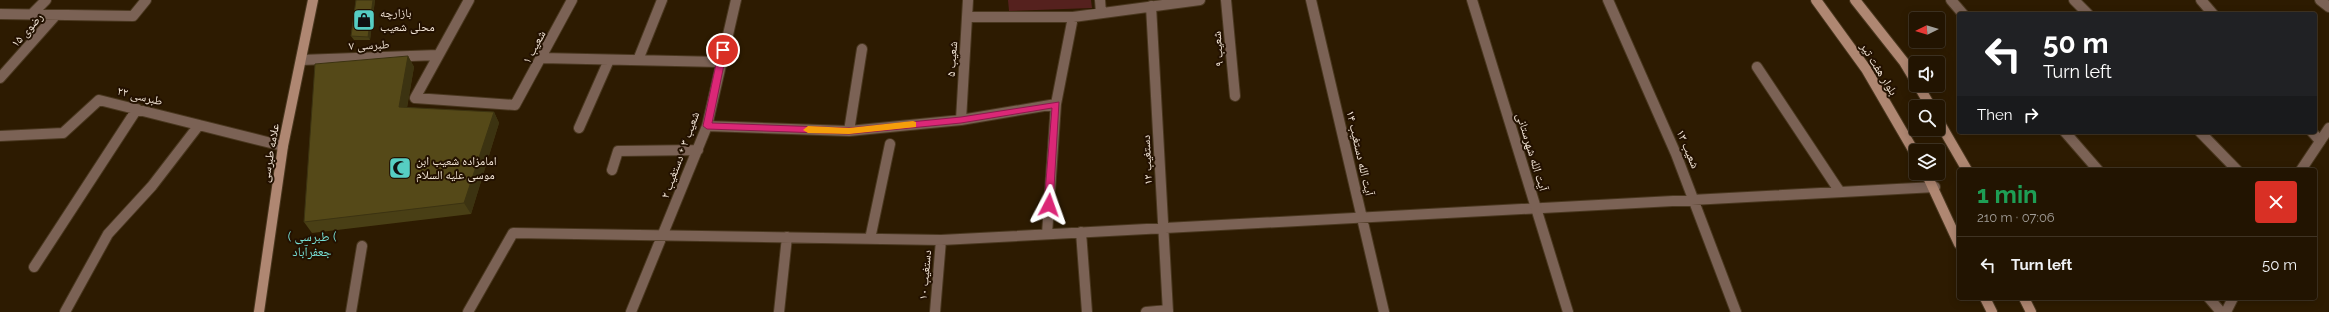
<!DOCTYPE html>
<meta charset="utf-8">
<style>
body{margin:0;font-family:Raleway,"Noto Naskh Arabic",sans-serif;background:#2a1d0b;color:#f1f3f6;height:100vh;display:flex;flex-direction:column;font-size:15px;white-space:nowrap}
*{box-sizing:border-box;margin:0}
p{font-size:13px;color:#a29e99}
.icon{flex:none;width:22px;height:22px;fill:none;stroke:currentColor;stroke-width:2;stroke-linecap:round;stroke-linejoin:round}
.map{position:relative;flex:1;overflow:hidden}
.side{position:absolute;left:1957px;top:168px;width:360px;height:132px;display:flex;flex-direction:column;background:#221401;border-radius:4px;box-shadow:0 2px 10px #0003,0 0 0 1px #3f3323}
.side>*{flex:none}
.guide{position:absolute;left:1957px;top:12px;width:360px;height:122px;border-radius:4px;box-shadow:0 2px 10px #0003,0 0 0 1px #3f3323;background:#202124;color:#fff;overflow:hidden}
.needle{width:26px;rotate:265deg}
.fabs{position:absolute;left:1909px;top:12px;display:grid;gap:8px}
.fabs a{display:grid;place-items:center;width:36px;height:36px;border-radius:4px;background:#221401;box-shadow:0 2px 10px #0003,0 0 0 1px #3f3323;font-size:20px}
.pin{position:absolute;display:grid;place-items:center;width:34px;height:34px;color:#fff;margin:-17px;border:2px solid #fff;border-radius:50%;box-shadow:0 1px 4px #0007}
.me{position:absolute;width:44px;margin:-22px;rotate:4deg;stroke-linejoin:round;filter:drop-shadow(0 0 3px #0008)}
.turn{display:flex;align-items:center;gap:14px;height:84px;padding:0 20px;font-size:18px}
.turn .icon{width:52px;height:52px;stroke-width:2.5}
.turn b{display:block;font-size:28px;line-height:34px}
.then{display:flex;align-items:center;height:38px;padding:0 20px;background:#0003;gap:8px;font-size:15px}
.round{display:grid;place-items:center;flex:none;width:42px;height:42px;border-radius:4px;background:#2a1d0b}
.summary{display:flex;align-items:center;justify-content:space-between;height:68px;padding:0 20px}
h1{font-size:24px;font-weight:700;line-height:30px;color:#1e9e55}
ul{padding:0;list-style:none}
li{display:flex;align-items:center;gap:12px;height:56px;padding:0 20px;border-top:1px solid #3f3323}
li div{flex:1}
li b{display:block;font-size:15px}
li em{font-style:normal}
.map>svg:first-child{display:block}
.green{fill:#55211e}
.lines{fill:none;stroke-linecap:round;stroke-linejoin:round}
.minor-casing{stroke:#49371f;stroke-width:12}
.tertiary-casing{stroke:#49371f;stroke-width:12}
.secondary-casing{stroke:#49371f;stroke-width:12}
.minor{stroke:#7b6255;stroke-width:10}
.tertiary{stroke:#7b6255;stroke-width:10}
.secondary{stroke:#af8772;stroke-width:10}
.wall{fill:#493f15}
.shaded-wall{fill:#3c3311}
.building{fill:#554918;stroke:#3c3311}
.route{fill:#db2777;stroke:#8e194d}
.slow{fill:#f59e0b}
.labels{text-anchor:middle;stroke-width:4;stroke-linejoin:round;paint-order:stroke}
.poi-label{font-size:12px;fill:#f2e5d6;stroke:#231100;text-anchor:start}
.street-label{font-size:12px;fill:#f2e5d6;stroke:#231100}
.neighbourhood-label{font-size:13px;fill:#77e1d6;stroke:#231100}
</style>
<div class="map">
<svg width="2329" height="312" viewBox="0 0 2329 312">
<rect width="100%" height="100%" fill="#2d1b01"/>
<!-- green -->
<path class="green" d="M1008,0H1091L1092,8L1009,11Z"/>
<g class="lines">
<!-- minor casing -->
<g class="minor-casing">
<path id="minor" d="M469,0L415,98L515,105L572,0
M1100,0L1101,13
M1226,0L1235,96
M1311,0L1384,312
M1608,0L1676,154L1736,312
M1951,0L1963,14
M2074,0L2088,14
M2201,0L2213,14
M2320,0L2329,7
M1151,6L1168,312
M0,14L133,16L146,0
M32,14L46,0
M967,17H1073L1200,0
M542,58L720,62
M301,60L438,55
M638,60L662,0
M1757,67L1840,192
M0,78L56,15
M961,120L968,0
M707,126L849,131L961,120L1056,104
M579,128L609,60
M849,131L862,49
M2065,132L2098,170
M2200,132L2237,170
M2312,132L2320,141
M0,136L63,133L99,100L283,146
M612,170L618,151L698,150
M1081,232L1087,312
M1047,234L1056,104L1073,17
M870,239L890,144
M34,267L137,109
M2209,298L2221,312
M65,312L108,234L152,186L199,125
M351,312L362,246
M468,312L513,233L941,240L1935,187
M631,312L707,126L736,0
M779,312L787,237
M935,312L941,240
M1146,312L1168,310"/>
</g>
<!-- tertiary casing -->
<g class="tertiary-casing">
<path id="tertiary" d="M1472,0L1568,312
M2301,170L2329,128
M2226,312L2233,298"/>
</g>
<!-- secondary casing -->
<g class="secondary-casing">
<path id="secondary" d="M1816,0L1866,69L1916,155
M1855,0L1904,62L1916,82
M1918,85L1931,107
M1938,120L1967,170
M1926,173L1959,244
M1985,298L1992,312
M2024,298L2031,312
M259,312L283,146L313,0"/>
</g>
<!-- minor -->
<use href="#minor" class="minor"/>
<!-- tertiary -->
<use href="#tertiary" class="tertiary"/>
<!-- secondary -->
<use href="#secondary" class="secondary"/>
</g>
<!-- wall -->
<path class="wall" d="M356,0H375L370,40H354L351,36Z
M408,56L414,67L407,108L494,112L499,123L471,214L312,233L304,222Z"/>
<!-- shaded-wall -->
<path class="shaded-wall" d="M373,0H375L370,40L368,37Z
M408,56L414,67L405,118L399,107Z
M494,112L499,123L471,214L464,203Z"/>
<!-- building -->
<path class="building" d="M356,0H373L368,37L351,36Z
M408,56L399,107L494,112L464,203L304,222L315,64Z"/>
<!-- route -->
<path class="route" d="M723,47L727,50L712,123L849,128L961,117L1059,102L1053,205L1049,209L1044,205L1052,108L961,123L849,134L707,129L703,126L719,50Z"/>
<!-- slow -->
<path class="slow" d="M913,121L916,122V127L849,134L808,133L803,130L808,126L849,128Z"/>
<!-- icons -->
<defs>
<g id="shop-square" transform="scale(1.15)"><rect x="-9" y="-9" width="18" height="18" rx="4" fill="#56cec3" stroke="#231100"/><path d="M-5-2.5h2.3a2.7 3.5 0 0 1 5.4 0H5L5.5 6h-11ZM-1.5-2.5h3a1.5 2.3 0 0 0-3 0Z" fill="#111"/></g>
<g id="mosque-square" transform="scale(1.15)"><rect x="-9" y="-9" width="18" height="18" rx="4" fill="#56cec3" stroke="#231100"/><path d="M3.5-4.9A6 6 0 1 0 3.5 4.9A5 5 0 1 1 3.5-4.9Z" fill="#111"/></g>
</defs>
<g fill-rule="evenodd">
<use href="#shop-square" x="364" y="20"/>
<use href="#mosque-square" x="400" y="168"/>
</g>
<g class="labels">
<!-- poi labels -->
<g class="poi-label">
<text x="380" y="17">بازارچه<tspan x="380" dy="14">محلی شعیب</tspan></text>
<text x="416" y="165">امامزاده شعیب ابن<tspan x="416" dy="14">موسی علیه السلام</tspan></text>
</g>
<!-- street labels -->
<g class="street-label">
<text transform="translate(27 30) rotate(-49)" y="4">رضوی ۱۵</text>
<text transform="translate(369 45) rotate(-2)" y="4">طبرسی ۷</text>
<text transform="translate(534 47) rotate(-62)" y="4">شعیب ۱</text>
<text transform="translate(1218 49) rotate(-95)" y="4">شعیب ۹</text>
<text transform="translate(952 59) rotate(-86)" y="4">شعیب ۵</text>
<text transform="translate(1879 69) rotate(58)" y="4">بلوار هفت تیر</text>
<text transform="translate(140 96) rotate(14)" y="4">طبرسی ۲۲</text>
<text transform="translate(1688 149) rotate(67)" y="4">شعیب ۱۳</text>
<text transform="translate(1532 152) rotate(73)" y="4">آیت الله شهرستانی</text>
<text transform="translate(270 153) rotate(-80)" y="4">علامه طبرسی</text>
<text transform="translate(1360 153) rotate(77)" y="4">آیت الله دستغیب ۱۴</text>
<text transform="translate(680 155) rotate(-70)" y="4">شعیب ۳ + دستغیب ۲</text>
<text transform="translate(1147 160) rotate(-93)" y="4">دستغیب ۱۲</text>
<text transform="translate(925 275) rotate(-85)" y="4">دستغیب ۱۰</text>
</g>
<!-- neighbourhood labels -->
<g class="neighbourhood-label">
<text x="312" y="241">( طبرسی (<tspan x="312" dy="15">جعفرآباد</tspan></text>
</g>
</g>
</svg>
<div class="fabs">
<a><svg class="needle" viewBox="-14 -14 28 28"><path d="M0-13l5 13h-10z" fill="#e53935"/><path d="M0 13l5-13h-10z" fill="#a29e99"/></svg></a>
<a><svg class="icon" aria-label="sound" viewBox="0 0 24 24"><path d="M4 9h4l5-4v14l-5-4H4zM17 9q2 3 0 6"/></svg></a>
<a><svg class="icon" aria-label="search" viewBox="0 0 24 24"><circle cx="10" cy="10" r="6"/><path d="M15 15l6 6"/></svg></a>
<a><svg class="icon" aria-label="layers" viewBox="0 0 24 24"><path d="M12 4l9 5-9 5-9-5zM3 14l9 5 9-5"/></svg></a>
</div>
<div class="pin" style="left:723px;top:50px;background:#d93025"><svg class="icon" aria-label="arrive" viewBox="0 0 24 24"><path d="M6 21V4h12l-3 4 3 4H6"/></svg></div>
<svg class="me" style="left:1049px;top:205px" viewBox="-20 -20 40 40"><path d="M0-17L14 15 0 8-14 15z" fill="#db2777" stroke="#fff" stroke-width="4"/></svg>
<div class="guide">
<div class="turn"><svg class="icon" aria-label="left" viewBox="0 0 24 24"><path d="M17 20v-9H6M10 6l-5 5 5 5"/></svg><div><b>50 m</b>Turn left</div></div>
<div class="then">Then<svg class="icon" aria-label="right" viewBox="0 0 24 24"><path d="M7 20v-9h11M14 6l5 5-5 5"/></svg></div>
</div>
<section class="side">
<div class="summary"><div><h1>1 min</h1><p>210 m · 07:06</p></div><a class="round" style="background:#d93025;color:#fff"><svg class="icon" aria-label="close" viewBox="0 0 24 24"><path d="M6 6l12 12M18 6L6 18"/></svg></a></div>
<ul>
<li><svg class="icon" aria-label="left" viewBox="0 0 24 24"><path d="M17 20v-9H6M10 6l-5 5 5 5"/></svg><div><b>Turn left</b></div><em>50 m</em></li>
</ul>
</section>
</div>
